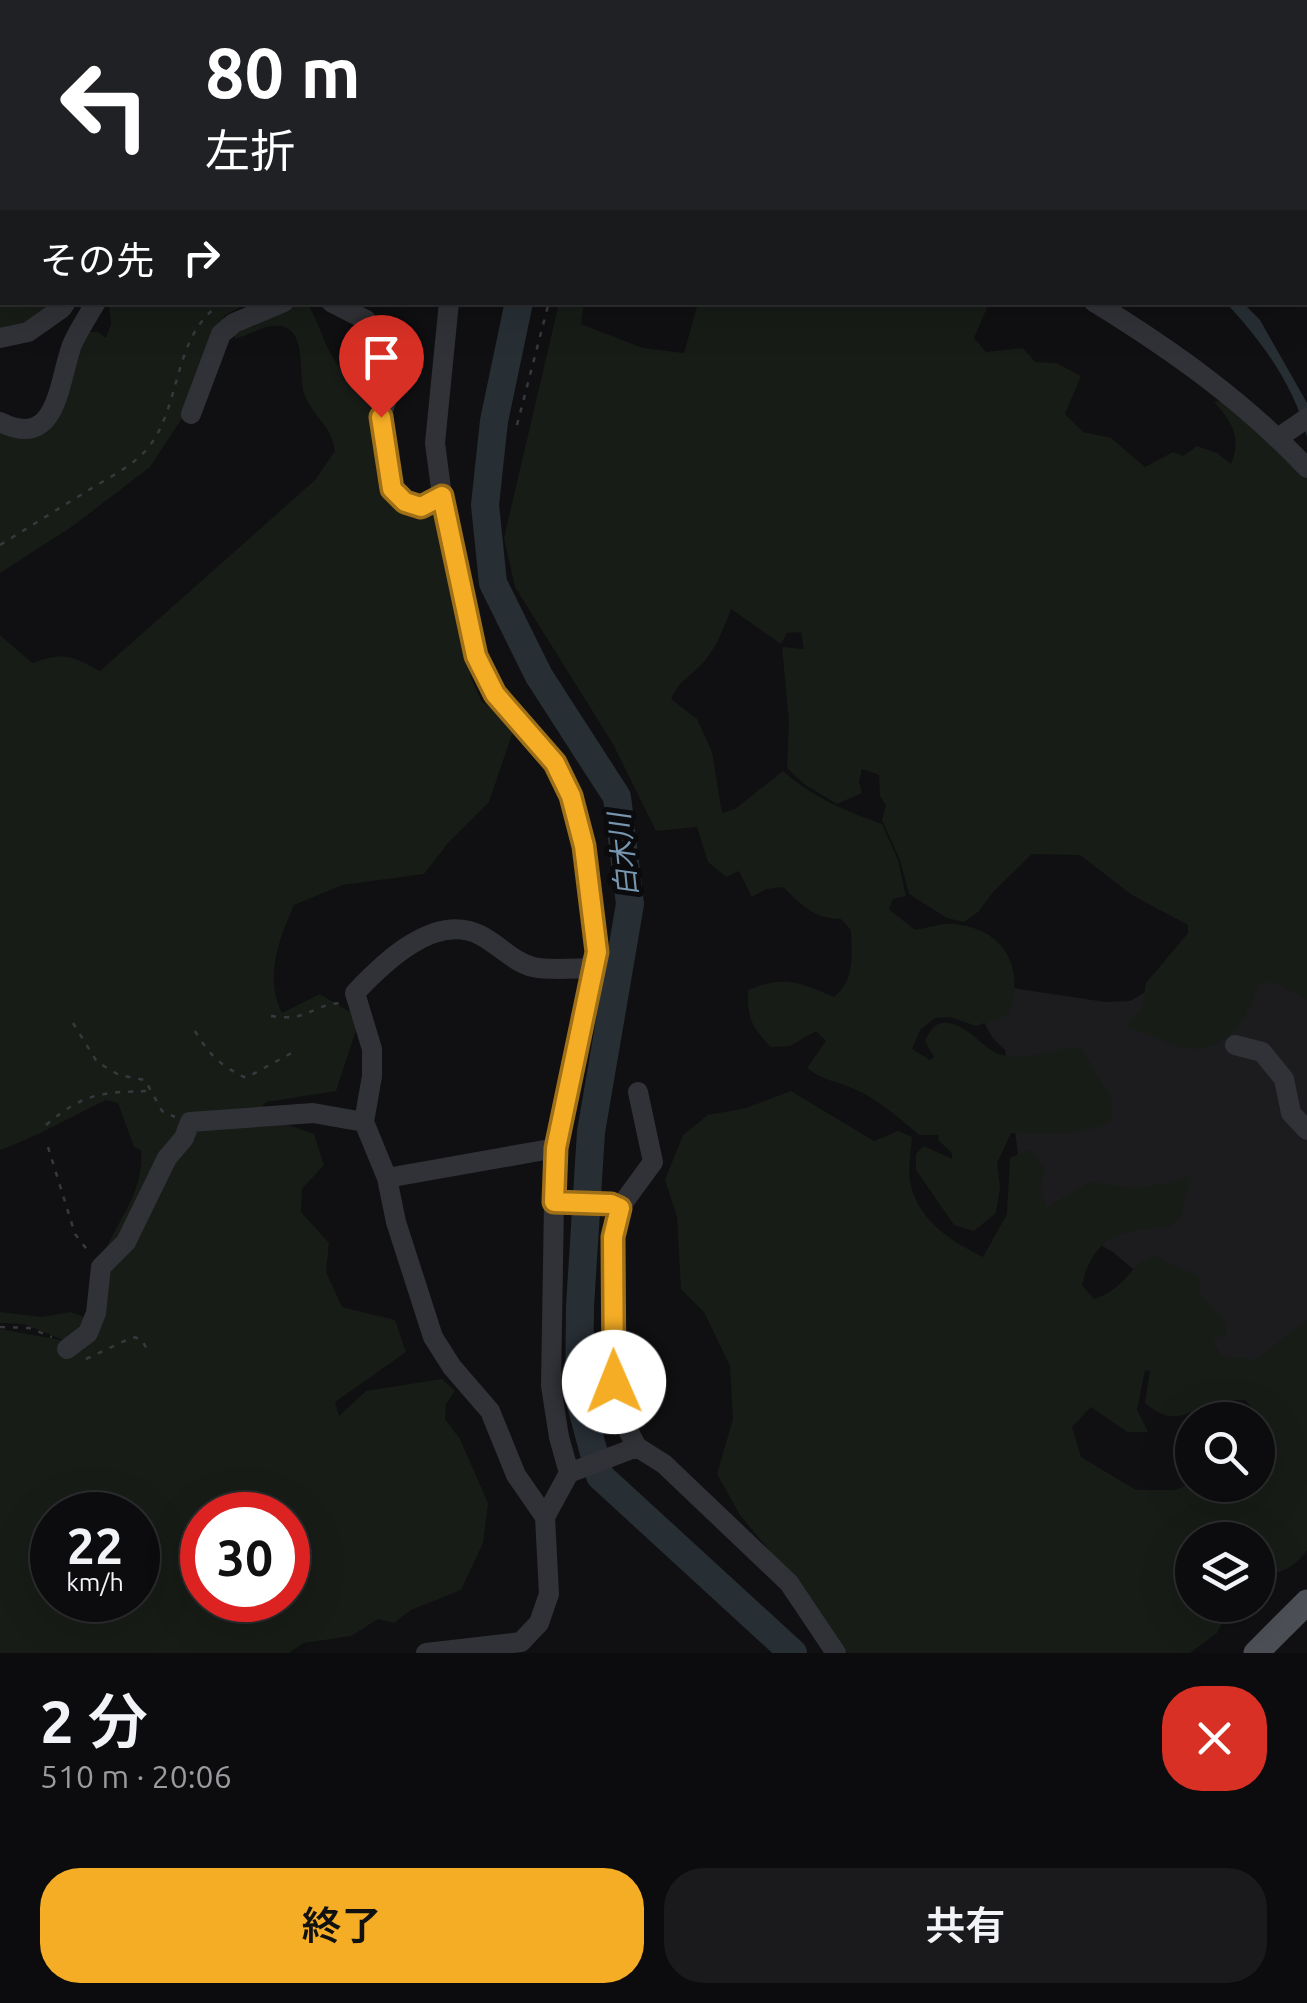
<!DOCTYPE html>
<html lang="ja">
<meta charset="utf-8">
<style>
body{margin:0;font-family:Ubuntu,"Noto Sans JP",sans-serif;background:#1a1a1c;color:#f1f3f6;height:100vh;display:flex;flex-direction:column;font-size:38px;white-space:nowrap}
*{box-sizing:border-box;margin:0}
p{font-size:32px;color:#9a9b9e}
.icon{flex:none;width:55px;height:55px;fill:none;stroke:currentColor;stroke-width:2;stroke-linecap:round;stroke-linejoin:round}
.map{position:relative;height:1653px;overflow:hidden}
.details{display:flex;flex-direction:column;background:#0c0c0e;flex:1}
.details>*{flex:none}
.guide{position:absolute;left:0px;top:0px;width:1308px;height:305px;box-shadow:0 10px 40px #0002,0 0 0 2px #2c2c2e;background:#202124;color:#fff;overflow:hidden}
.buttons{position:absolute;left:1175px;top:1402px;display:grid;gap:20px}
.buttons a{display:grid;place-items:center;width:100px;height:100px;border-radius:50%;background:#0c0c0e;box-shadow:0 10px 40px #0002,0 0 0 2px #2c2c2e;font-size:50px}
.speed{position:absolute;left:30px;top:1492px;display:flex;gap:20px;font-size:50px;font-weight:700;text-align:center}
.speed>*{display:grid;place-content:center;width:130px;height:130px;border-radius:50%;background:#0c0c0e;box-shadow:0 10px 40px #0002,0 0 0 2px #2c2c2e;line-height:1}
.speed small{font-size:25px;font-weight:400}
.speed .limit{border:15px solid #d22;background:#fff;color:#111}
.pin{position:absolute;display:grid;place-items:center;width:85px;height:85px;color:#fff;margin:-102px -42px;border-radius:50% 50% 50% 0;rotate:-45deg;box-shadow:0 0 10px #0007}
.pin .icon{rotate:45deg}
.me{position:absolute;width:110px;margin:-55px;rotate:359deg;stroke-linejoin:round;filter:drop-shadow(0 0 8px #0008)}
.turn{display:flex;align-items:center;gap:35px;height:210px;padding:0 40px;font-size:45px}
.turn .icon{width:130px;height:130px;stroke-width:2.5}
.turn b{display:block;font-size:70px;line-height:85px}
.then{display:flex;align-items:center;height:95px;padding:0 40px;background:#0003;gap:20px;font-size:38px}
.round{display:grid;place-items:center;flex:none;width:105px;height:105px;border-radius:40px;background:#1a1a1c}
.overview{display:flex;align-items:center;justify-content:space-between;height:170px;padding:0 40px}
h1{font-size:60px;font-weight:600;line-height:75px}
.primary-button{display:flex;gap:20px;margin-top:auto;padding:20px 40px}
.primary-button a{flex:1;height:115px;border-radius:40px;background:#f5ad25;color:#111;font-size:40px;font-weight:600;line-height:115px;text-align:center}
.primary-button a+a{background:#1a1a1c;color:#f1f3f6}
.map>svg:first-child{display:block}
.built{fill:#1c1c1f}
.green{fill:#171c17;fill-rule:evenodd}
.water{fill:#272f35}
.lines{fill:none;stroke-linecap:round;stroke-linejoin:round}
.river{stroke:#272f35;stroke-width:28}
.path{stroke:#37393e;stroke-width:2.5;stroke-dasharray:5 8;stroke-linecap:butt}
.minor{stroke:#313237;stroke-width:20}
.major{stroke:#4d4f56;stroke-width:25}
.route-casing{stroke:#9f7018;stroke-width:25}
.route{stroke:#f5ad25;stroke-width:18}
.labels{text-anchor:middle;stroke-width:10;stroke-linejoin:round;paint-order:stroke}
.water-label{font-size:28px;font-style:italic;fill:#7796b0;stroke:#0b0b0d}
</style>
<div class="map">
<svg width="1307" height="1653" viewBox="0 0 1307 1653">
<rect width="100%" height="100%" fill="#101012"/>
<!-- built -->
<path class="built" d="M1307,897V1399L1220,1367L1187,1315L1113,1252L1065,1226L1007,1202L1018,1154L1005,1050L992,1037L961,980L1105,1002L1130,1001Z"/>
<!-- green -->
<path class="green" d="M0,0H191L202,2H2V123Z
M206,0H406L204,2Z
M0,189L2,302L48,303L39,316L0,334Z
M109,303H248L225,315L186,412L150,467L73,526L0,573V424L32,437L46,433L57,416L88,332H98L106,338L111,324Z
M276,303H307C326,332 326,371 364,383L388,363L379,406L390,493L433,508L471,678L482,702L498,712L513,731L489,802L448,843L424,874L342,885L294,905C279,939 264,977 282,1013L320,994L360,1018L336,1091L266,1102L257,1113L187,1120L130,1225L101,1260C116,1222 145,1192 141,1150L134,1147L118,1103L106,1100C70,1117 37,1137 0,1150V635L32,663C63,652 71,655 100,671L315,480L335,451C331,424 314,418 305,396C297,375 310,321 272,326C261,327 247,336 235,339L233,326Z
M559,303H584L581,324L643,348L684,353L698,303H989L974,338L986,352L1023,348L1035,362L1056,363L1081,376L1065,414L1083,432L1111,438L1145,467L1173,452L1183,456L1197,446L1217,453L1231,464C1242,437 1232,422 1214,402L1226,400L1307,476V1000L1277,983H1259C1249,1014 1233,1046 1196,1049C1181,1051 1142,1031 1127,1026L1142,1008L1146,983L1188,933V925L1132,895L1080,855L1032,854L994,891L978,912L964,922L947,918L909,894L900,860L882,820L886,805L880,796L879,775L862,769L859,782L862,793L837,804L804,784L787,768L789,722L782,647L804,649L801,632L787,633L781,644L731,609C723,630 715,652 698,668C686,679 678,683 671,699L697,719L712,752L722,813L735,809L783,771C813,797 845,811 882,824L898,860L906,896L893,899L889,909L915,930C927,928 942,923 954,924C1005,929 1026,968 1008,1015L976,1026L950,1017L935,1018L920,1030L912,1049L930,1060L934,1057L925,1041C930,1031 935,1021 948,1023C969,1025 983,1050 1002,1055C1031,1063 1053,1046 1081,1048L1112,1101L1111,1121C1082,1138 1044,1132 1011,1133L997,1163L1000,1187L996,1213L974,1231L954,1225L916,1170V1154L924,1146L952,1159V1153L939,1141L938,1135H919C899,1118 877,1098 852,1088C835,1081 822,1080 807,1068L826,1041L816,1031L790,1046L771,1047C750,1025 748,1019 748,990C784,975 799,982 834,997C855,980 852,956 851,930L841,919C814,919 802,905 783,887L766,889L752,897L739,871L726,877L708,862L697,827L656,831L613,744L515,587L504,538Z
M791,1091L874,1141L898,1131L912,1137C911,1152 907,1171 911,1186C920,1222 953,1242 983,1257L1007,1214L1010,1158L1029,1149L1044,1167L1041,1192L1047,1208L1091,1181C1128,1191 1152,1188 1189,1177L1182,1213L1170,1227C1123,1230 1094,1234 1082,1285L1094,1299C1128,1288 1126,1266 1155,1256L1200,1277L1198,1292L1226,1324L1227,1335L1213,1339L1221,1356L1256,1360L1307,1320V1550C1296,1567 1277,1577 1258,1573V1540H1192V1605H1231L1217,1633L1190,1653H847L833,1639L788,1573L740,1515L717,1474L733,1419L730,1366L704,1312L681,1289L677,1217L665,1180L683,1135L708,1115L746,1108ZM1145,1370L1150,1371L1145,1403C1177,1430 1188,1409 1220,1401C1228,1400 1237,1400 1245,1400L1260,1416L1258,1485L1192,1483L1175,1490H1136L1081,1457L1072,1427L1091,1407L1127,1432H1148L1137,1410Z
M256,1124L288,1125L314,1134L324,1165L302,1189L301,1212L329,1243L326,1272L342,1307L395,1320L406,1352L335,1402L339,1416L366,1391L442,1379L455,1391L446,1404L445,1419L460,1439L488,1503L483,1543L461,1590L411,1610L394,1623L378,1619L351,1636L304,1643L289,1653H0V1329L66,1341L24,1324L0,1323V1312L42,1317L70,1312L84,1317L105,1266L192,1125ZM52,1515H138V1600H52ZM202,1515H288V1600H202Z"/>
<!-- water -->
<path class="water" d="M1226,303H1243L1260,320L1307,403V437C1295,386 1261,340 1226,303Z"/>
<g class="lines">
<!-- river -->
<path class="river" d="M584,2L585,0
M519,302L494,421L485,505L493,583L539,676L617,797L630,904L591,1132L580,1306L579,1397L600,1476L793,1653"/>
<!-- path -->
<path class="path" d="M328,0L329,2
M55,2L56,0
M0,113L2,112
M517,425L549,302
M0,545C31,526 61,507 92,488C110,477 134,465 148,448C183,404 172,332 224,302
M271,1016C309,1022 310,1005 341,1003
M73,1023L97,1062L119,1075L145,1080L162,1111L175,1117
M195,1031C209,1055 221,1066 246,1078L295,1051
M46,1125C83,1093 102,1092 150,1091
M48,1147L75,1234L89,1252
M0,1327L29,1328L52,1337
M86,1359L133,1337L141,1339L147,1349"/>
<!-- minor -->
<path class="minor" d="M494,0L495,2
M550,2V0
M626,2V0
M1275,2V0
M1305,115L1307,117
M331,302L366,320L391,355L395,374L381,417L392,489L405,503L421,507L442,496
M449,302L435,443L442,496L476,656L495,694L555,763L571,796L592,892L597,952L556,1148L554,1202L551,1386L559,1437L569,1473
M1094,302C1172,350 1244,401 1307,468
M0,338L28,332L62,308L66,302
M191,414L221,334L234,323L284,302
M0,422C58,451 58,383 72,345C78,331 88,316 96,302
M1278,438L1307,418
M1235,1045L1262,1052L1284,1079L1291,1113L1307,1130
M638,1092L653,1162L620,1207L613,1237L615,1406L637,1447L664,1464L789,1583L836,1653
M387,1178L556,1148
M554,1202L611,1204L620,1207
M67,1349L88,1333L96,1313L101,1267L126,1242L167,1158L184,1138L190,1122L313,1113L364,1122
M545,1517L569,1473L637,1447
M426,1653L521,1642L539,1623L549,1594L545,1517L516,1475L490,1411L452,1367L433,1337L396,1222L387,1178L364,1122L372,1076V1049L355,993C383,963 435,912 480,935C498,944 513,962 533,967C548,971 578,968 595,968"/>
<!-- major -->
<path class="major" d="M1256,1653L1307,1602"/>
</g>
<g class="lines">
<!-- route casing -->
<g class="route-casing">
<path id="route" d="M381,417L392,489L405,502L421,507L442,496L476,656L495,694L555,763L571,796L584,846L597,952L556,1148L554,1202L611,1204L620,1208L613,1237L614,1382"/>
</g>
<!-- route -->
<use href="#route" class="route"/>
</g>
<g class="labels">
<!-- water labels -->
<g class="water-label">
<text transform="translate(623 855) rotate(-96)" y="10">白木川</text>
</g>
</g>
</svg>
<div class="buttons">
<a><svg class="icon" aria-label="search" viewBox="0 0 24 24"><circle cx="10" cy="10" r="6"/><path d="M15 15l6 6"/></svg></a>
<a><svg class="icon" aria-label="layers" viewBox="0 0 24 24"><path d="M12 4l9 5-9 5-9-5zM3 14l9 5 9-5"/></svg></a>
</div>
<div class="speed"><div>22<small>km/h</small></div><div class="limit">30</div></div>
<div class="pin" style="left:381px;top:417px;background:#d93025"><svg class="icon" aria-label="arrive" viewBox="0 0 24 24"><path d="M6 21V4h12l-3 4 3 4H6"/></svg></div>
<svg class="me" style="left:614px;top:1382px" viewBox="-20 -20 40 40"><circle r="19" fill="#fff"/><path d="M0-13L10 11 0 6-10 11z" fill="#f5ad25"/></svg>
<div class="guide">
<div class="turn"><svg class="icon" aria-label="left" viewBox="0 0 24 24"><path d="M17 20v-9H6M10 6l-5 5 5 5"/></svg><div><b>80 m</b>左折</div></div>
<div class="then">その先<svg class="icon" aria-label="right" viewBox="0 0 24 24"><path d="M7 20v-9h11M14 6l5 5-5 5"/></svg></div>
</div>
</div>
<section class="details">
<div class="overview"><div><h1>2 分</h1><p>510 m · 20:06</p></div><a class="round" style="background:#d93025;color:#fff"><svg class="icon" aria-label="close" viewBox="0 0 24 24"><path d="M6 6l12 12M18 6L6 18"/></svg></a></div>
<div class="primary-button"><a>終了</a><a>共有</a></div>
</section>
